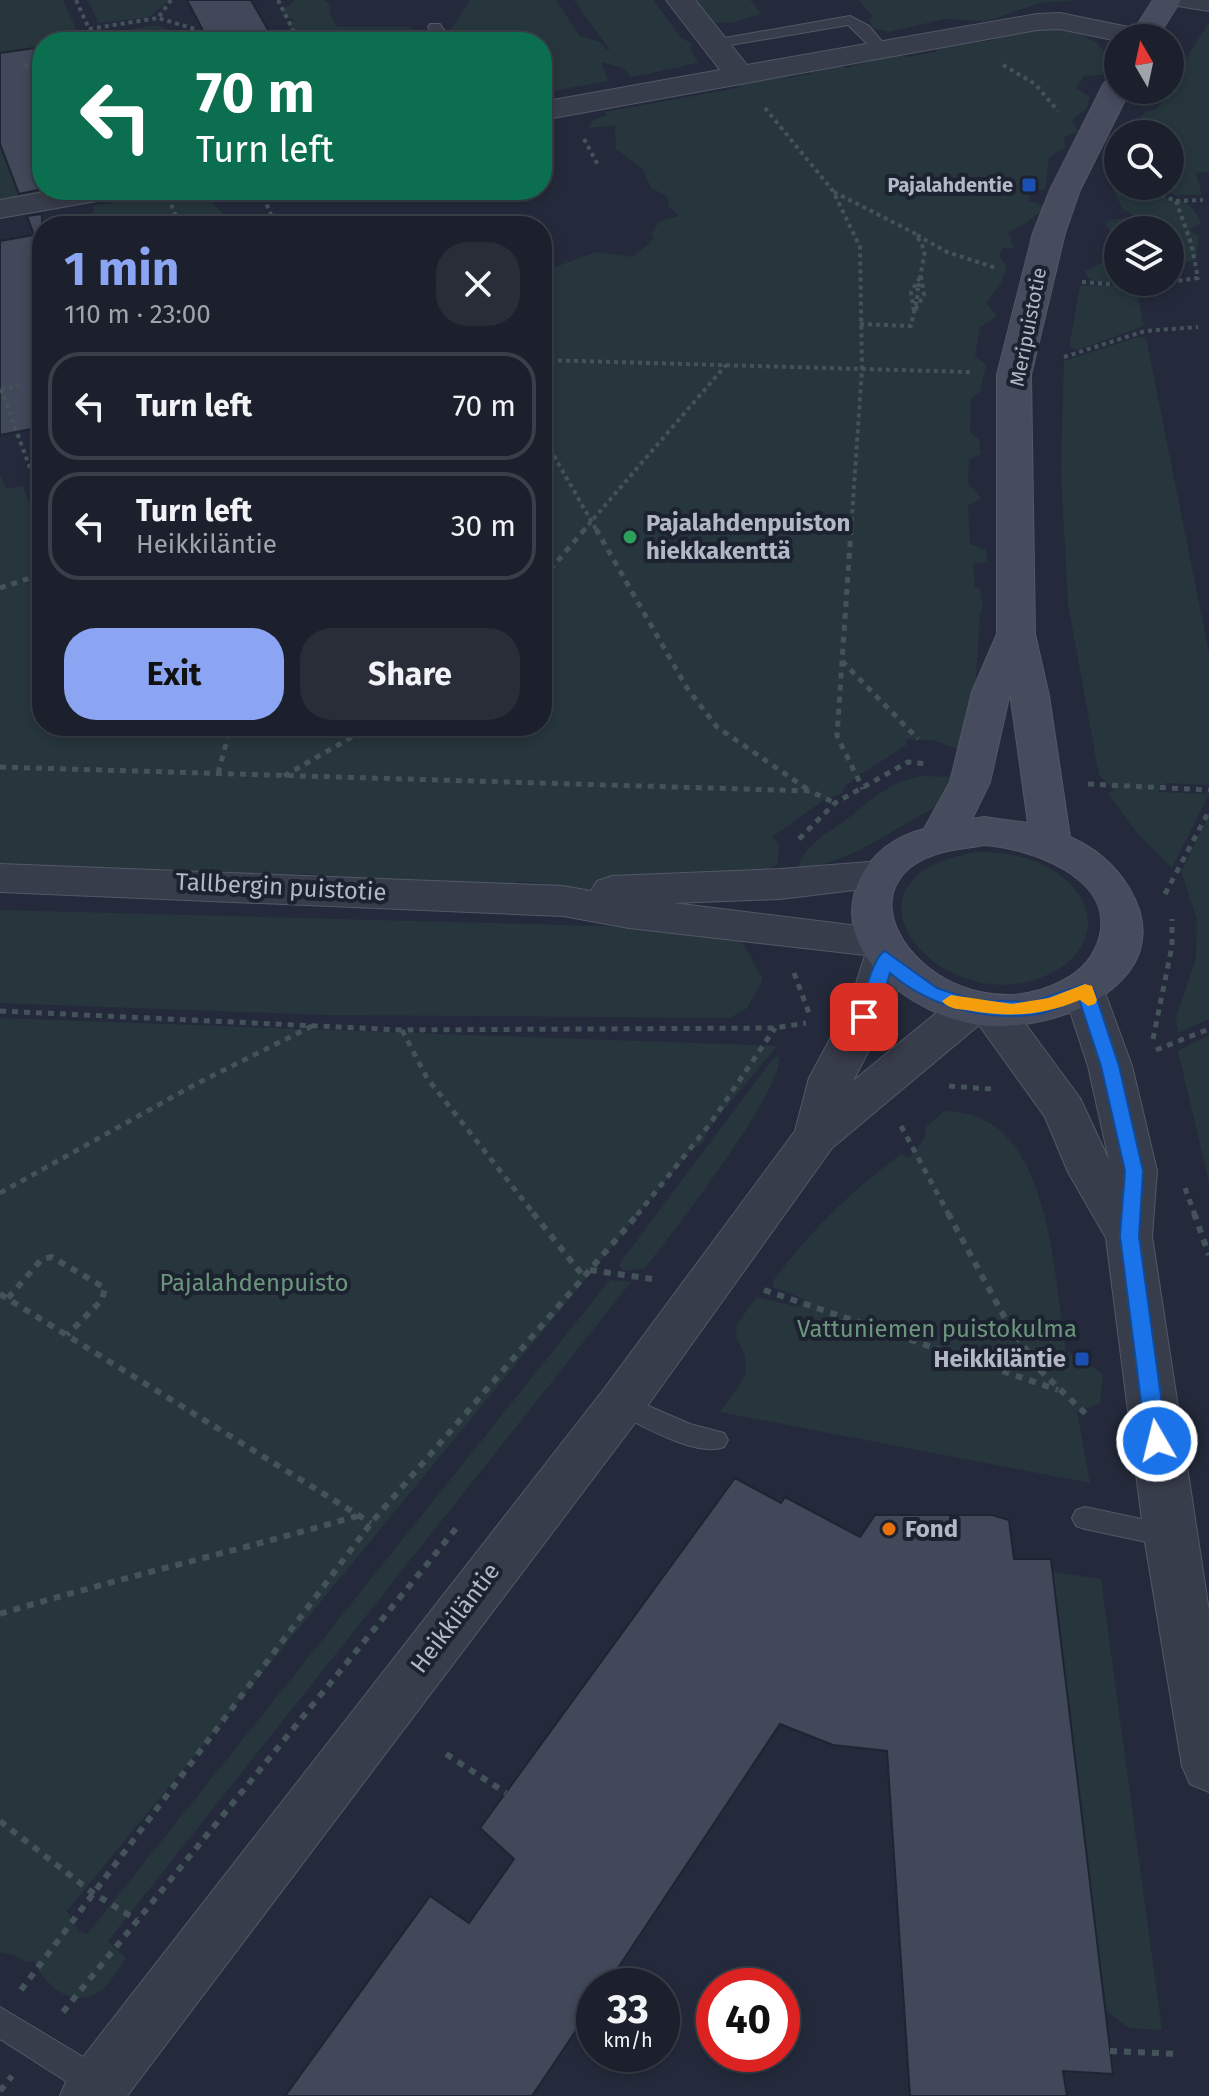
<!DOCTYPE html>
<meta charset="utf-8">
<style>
body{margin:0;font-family:"Fira Sans",sans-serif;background:#282d38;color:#f1f3f6;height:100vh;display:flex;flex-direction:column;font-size:30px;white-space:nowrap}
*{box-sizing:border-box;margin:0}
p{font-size:26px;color:#a0a3a9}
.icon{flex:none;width:44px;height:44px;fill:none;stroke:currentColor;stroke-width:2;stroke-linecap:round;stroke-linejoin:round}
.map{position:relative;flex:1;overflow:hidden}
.sheet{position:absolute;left:32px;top:216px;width:520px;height:520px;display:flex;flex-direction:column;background:#1b202c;border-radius:32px;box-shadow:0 4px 12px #0003,0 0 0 2px #393e48}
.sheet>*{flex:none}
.guide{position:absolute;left:32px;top:32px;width:520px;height:168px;border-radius:32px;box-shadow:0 4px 12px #0003,0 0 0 2px #393e48;background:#0b6e4f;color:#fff;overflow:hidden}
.needle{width:52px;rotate:351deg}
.buttons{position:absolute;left:1104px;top:24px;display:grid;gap:16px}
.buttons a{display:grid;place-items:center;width:80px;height:80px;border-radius:50%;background:#1b202c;box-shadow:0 4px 12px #0003,0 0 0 2px #393e48;font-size:40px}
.speed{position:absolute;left:576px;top:1968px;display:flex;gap:16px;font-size:40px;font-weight:700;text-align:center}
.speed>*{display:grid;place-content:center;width:104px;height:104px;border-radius:50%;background:#1b202c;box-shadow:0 4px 12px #0003,0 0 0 2px #393e48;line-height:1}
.speed small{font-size:20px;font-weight:400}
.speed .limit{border:12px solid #d22;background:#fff;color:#111}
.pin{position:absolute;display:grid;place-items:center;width:68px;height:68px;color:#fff;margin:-34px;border-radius:16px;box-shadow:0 4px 12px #0006}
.me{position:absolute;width:88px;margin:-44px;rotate:352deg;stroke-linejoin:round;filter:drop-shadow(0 0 6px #0008)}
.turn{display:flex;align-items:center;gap:28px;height:168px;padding:0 32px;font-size:36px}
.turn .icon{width:104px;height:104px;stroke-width:2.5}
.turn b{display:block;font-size:56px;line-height:68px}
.round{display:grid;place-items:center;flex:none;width:84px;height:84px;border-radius:32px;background:#282d38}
.headline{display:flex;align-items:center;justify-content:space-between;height:136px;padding:0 32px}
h1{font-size:48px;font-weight:700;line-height:60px;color:#8ca5f2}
.cta{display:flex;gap:16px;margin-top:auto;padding:16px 32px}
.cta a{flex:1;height:92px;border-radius:32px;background:#8ca5f2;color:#111;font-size:32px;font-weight:700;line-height:92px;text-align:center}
.cta a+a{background:#282d38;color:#f1f3f6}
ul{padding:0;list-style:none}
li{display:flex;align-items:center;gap:24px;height:108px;margin:0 16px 12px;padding:0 16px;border:4px solid #393e48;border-radius:32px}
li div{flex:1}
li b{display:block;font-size:30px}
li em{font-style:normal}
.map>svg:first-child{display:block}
.green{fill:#26363c}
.building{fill:#404859;stroke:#1f2432;stroke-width:2}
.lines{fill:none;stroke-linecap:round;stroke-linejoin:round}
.service-casing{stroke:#535866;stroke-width:2}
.minor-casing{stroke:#535866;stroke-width:2}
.tertiary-casing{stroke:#535866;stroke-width:2}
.secondary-casing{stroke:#535866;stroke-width:2}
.path-far2{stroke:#445359;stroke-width:4;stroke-dasharray:4 4;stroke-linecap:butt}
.path-far1{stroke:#445359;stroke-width:5;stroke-dasharray:6 6;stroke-linecap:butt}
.path{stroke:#445359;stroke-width:6;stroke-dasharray:7 7;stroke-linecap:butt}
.service{fill:#383d4b;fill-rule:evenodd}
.minor{fill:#383d4b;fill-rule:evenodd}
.tertiary{fill:#383d4b;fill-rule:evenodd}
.secondary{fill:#464b5e;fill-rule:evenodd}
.path-bridge{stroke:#445359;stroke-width:4;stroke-dasharray:4 4;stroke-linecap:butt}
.route{fill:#1a73e8;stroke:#114b97;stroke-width:2}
.slow{fill:#f59e0b}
.transit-dot{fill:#1a4fb4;stroke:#1d2230;stroke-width:3}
.leisure-dot{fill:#2e9e5b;stroke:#1d2230;stroke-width:3}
.food-dot{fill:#e8710a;stroke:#1d2230;stroke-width:3}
.labels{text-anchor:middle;stroke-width:8;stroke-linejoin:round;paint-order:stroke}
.far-poi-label{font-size:20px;font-weight:bold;fill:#b3b8c6;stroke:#1d2230;text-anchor:end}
.far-street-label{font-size:20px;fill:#b3b8c6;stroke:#1d2230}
.poi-label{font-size:24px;font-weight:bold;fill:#b3b8c6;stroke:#1d2230;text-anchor:start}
.street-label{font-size:24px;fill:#b3b8c6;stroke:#1d2230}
.park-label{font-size:24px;fill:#6b967c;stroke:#1d2230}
</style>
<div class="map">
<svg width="1209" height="2096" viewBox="0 0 1209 2096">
<rect width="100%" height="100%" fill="#242a3b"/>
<!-- green -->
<path class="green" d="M0,0H63L82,42H42V190H76L0,205Z
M87,0H169L150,17L99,23Z
M295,0H324L332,7L329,13L338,27H408L430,36L432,42H320L317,37L295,41L287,34L293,19L282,17V11Z
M470,0H556L579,35L599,42L607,50H610L574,0H653L681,38L693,44L690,48L698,63L632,77L623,68L601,62L608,81L542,93V42H456L451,29Z
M687,0H750L762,14L731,23L705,22Z
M859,0H1078L1040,3L988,21L944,19L889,32L873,28L869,20L873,17Z
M1027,22C1058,28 1102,31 1113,67L1103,75L1084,76L1076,88L1090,97L1086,109L1072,120L1078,132L1064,137L1065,147L1049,158L1045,189L1030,192L1028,201L1047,206C1035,217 1024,226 1008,232L1014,248H1002L999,257L1007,266L1000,285L986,303L997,316L980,327L975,356L986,365L980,392L971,398L970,433L979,439L981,454L969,460L968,483L981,498L968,506L970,544L986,550L987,562L973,564L975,587L980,590L983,607L980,614L975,692L963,751L932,740L906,739V745C885,760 864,770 844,787L843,793L824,800L772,837L779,845L777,865L745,878L628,897L560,895L540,883L521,881L483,887L434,881L382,896L315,874L0,870V474L6,489L23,486L42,541V726H542V272L596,252L633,257L654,239L652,232L660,221L679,216L669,207L667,196L651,188L643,169L616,149L615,125L588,128L593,120L607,115L605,112L737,88L738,84L782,74L789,78L810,74V68L834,63L846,68L901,53L906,57L935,52L941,42C960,41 976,44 995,40L997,34Z
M1209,22V172L1196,173L1202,195H1176L1150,186H1170V134H1136L1130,128L1147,111L1157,109L1170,90L1174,70L1183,64Z
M157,25L198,42H105L101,34Z
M1116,184L1143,192L1146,196C1169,200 1190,194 1201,223L1189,229L1199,237L1196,260L1170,266V230H1118L1116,241L1106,225L1110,220L1136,217L1122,208L1113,189Z
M185,190H204C211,207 224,210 232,226H91L83,222L94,210L92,206Z
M1115,256L1118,282H1128H1098L1087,277L1085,271Z
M1107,285L1136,289L1144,326L1077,350L1069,347L1080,286Z
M1138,337L1146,338L1209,654V785L1166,783L1158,792L1209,794L1172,868L1136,832L1108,793L1115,791L1099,775L1068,604L1061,471L1064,361Z
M922,776L953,777L941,801L932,809C889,831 847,866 797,868C808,841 829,833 851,816C874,798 891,781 922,776Z
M1209,816V1019L1178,1033L1176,1017L1196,959L1197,919L1181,872Z
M975,852C1002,852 1028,855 1051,869C1101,899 1101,950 1047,975C946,1023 818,880 975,852Z
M0,910L641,927L739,937L763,979L747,1008L730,1018L326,1015L0,1003Z
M0,1018L777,1046L706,1132L704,1142L693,1148L67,1911L78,1931L87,1934L610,1280L631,1282L108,1941L126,1958C119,1967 112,1982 103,1989C75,2012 45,1986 34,1961L25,1962L15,1955L0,1952Z
M1209,1035V1182L1178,1051Z
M779,1056C785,1089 669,1237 645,1268L624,1271L618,1266L772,1060Z
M944,1111C1053,1111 1052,1273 1066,1351L1103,1374L1100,1403L1077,1412L1090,1483L720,1412L746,1375L745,1355L736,1338L737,1324L757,1297L799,1307L804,1299L773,1287V1281C809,1232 852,1190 901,1154L910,1158L925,1137L926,1127Z
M1053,1572L1101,1579L1162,2030L1129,2028L1103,2008Z"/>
<!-- building -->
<path class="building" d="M187,0H251L275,42H209Z
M42,47V189L19,194L0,144V53Z
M42,214V427L0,435V241L34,235L27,216Z
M735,1478L781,1503L785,1497L860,1537L875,1515H992L1009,1520L1014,1559H1051L1113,2074L1063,2071L1067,2096H910L887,1751L833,1745L780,1724L606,1986H594V2004L532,2096H285L430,1896L469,1923L514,1859L480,1828Z"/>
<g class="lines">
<!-- service casing -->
<g class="service-casing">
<path id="service" d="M850,16L869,26L889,50L887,53H877L848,25L713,48L706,44L713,40Z
M430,24H440L452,42H438L428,27Z
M621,1394L690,1424L724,1433L728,1440L724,1447C695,1458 640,1424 612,1411L609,1404L612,1397Z
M1085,1507L1170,1525L1179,1528L1183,1536L1179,1544L1170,1547L1085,1529L1076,1526L1072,1518L1076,1510Z
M0,2007L108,2072L112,2083L108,2094H86L0,2039Z"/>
</g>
<!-- minor casing -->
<g class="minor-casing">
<path id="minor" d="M666,0H695L747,65L1037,14L1060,13L1153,32L1157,38H1118V41L1060,29L1037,30L542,120V102L720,70Z
M1174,0H1209V11L1178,6Z
M55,190H123L119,197L108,199L0,218V200Z"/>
</g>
<!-- tertiary casing -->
<g class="tertiary-casing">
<path id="tertiary" d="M881,861L896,865L902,875L896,885L780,899L673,903L891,930L897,941L895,945L906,957L895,1000L853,1081L957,996L972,991L1007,999L1080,1098L1109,1160L1088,1066L1063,990L1070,979L1085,974L1100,979L1132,1066L1157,1171L1152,1236L1209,1611V1792L1190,1784L1182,1766L1144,1536L1106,1238L1068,1172L1045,1117L979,1025L832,1148L638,1419L127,2096H60L69,2075L604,1389L795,1131L809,1078L851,1000L865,955L629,928L563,916L0,892V864L563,886L591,891L597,881L612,876L780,869Z"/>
</g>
<!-- secondary casing -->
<g class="secondary-casing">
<path id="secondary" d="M1153,0H1181L1157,38H1129Z
M1118,76V90H1130L1080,190L1065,233L1031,375L1035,634L1049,696L1070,837C1095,848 1115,865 1129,888C1185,981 1055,1035 979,1025C914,1016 825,952 860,879C872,853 896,836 924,829L950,782L972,692L997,634V375L1033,233L1050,190L1103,85L1108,79ZM1010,693L1028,823L984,817L972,819L990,782ZM984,845C1028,848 1113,876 1100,935C1095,956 1083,970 1064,980C950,1042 822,893 936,854C951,849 969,848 984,845Z"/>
</g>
<!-- path-far2 -->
<path class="path-far2" d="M76,0L95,42
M171,0L158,18L195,29
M278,0L299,42
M89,29L158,18
M24,65L42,70
M1003,65L1035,84L1058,111
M1170,72L1180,55
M765,108L833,191L860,247L862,369L851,531
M584,139L598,165
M1139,186L1176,201L1191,243L1198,278L1170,282
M165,190L180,226
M260,190L276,226
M834,192L916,234L925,251L918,288
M1176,201L1203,200
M127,220L157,226
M917,235L947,252L996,268
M921,276L924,295L914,312L911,292Z
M1082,282L1136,286L1167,282
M860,324L911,326L917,299
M1064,357L1145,331L1198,327
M542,360L970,372
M1,389L34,479
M1,389L19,386
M542,435L597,531
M583,531L726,365"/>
<!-- path-far1 -->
<path class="path-far1" d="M596,529L687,688L717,727L810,791
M851,529L837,736L863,789
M542,579L585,529
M0,588L42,574
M842,661L918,739
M0,767L810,791L835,803
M218,773L231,726
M284,776L371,726
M1088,784L1209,790
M799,839L835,803L908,762L928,764
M1165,894L1209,811
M794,973L810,1016
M0,1011L402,1030L775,1028L806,1023
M402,1030L427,1078L535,1215
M1153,1039L1172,946V919
M1156,1050L1209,1029
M949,1086L991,1089
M901,1126L949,1215
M1185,1188L1195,1215
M0,1193L196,1084L312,1026
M637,1215L710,1124L775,1028"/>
<!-- path -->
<path class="path" d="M533,1213L584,1277
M948,1213L1007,1322L1040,1370L1088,1416
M1194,1213L1209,1255
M590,1270L652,1279
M764,1290L1058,1390
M0,1294L371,1523
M8,1298L42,1259L52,1257L105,1288L102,1300L67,1335
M0,1614C118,1578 238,1551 357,1516
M446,1754L506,1793
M0,1821L93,1893L137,1920
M21,1990L371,1523L639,1213
M63,2012L458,1526
M1110,2051L1180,2054
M0,2091L12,2076"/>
<!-- service -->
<use href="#service" class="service"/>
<!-- minor -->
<use href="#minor" class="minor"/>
<!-- tertiary -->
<use href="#tertiary" class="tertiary"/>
<!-- secondary -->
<use href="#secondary" class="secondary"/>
<!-- path-bridge -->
<path class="path-bridge" d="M917,299L918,288"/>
</g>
<!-- route -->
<path class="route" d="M885,951L937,988L973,1000L1032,1002L1085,984L1094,990L1119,1066L1143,1171L1139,1236L1167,1441L1164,1447L1157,1450L1146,1441L1120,1236L1125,1171L1101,1066L1079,999C1064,1005 1047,1014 1031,1015C980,1020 929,1006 890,973L882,1000L871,1022H858L855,1017C863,1003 873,955 885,951Z"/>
<!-- slow -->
<path class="slow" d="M1085,984L1092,986L1097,1000L1095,1004L1088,1006L1080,1000C1042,1016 1011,1017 972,1011C961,1009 949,1010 942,1001L951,995L1012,1004L1049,998Z"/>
<!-- markers -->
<g class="transit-dot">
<rect x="1021" y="177" width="16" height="16" rx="4"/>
<rect x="1074" y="1351" width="16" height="16" rx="4"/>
</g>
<circle class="leisure-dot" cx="630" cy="537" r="8"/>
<circle class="food-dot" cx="889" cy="1529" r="8"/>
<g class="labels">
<!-- far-poi labels -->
<g class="far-poi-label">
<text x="1013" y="192">Pajalahdentie</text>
</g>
<!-- far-street labels -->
<g class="far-street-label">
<text transform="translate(1028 327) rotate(-79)" y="7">Meripuistotie</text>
</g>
<!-- poi labels -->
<g class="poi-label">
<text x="646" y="531">Pajalahdenpuiston<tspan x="646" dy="28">hiekkakenttä</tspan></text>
<text x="1066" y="1367" text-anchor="end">Heikkiläntie</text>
<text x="905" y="1537">Fond</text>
</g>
<!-- street labels -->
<g class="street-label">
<text transform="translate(281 887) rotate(3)" y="8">Tallbergin puistotie</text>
<text transform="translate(455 1618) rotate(-53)" y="8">Heikkiläntie</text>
</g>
<!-- park labels -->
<g class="park-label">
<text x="254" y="1291">Pajalahdenpuisto</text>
<text x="937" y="1337">Vattuniemen puistokulma</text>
</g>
</g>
</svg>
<div class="buttons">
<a><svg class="needle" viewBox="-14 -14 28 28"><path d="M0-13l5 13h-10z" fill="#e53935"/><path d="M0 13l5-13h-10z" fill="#a0a3a9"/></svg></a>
<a><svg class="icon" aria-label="search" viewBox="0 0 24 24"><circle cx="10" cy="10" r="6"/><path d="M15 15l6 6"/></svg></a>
<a><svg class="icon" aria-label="layers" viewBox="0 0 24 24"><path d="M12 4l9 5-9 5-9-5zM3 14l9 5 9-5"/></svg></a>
</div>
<div class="speed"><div>33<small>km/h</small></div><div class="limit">40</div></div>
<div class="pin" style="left:864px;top:1017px;background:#d93025"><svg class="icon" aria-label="arrive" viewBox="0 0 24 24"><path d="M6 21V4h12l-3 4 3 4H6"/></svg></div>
<svg class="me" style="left:1157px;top:1441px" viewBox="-20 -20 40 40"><circle r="17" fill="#1a73e8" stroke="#fff" stroke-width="3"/><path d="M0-11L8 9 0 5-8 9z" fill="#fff"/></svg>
<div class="guide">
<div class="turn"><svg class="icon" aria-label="left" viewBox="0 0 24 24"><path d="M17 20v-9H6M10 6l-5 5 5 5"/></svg><div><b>70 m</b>Turn left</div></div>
</div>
<section class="sheet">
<div class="headline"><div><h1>1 min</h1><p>110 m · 23:00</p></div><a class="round"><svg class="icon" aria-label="close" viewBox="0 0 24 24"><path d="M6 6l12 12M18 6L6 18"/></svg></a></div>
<ul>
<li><svg class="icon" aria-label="left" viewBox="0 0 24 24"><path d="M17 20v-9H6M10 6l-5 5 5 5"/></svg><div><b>Turn left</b></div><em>70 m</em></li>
<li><svg class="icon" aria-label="left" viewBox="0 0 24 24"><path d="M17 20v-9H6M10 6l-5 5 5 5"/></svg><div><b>Turn left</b><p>Heikkiläntie</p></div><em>30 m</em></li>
</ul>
<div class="cta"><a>Exit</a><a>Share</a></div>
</section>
</div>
